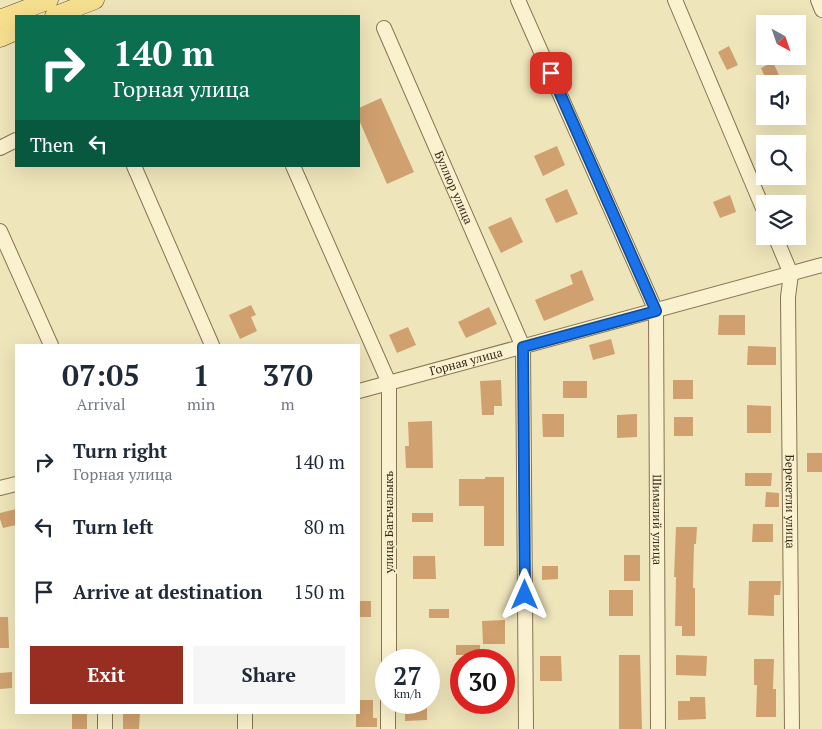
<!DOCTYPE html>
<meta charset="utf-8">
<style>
body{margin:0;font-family:"PT Serif",serif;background:#f6f6f7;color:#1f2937;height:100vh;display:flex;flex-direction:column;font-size:19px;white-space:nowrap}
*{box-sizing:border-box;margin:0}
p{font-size:16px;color:#747a83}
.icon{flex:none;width:28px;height:28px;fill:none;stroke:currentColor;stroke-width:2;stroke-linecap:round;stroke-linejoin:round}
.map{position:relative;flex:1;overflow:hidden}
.panel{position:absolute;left:15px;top:344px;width:345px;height:370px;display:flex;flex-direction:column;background:#fff;border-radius:0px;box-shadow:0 5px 20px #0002}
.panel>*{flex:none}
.hud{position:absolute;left:15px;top:15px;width:345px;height:152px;border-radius:0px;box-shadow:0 5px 20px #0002;background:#0b6e4f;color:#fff;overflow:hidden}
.needle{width:32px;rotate:140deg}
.controls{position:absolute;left:756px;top:15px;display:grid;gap:10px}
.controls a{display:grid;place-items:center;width:50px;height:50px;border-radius:0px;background:#fff;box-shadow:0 5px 20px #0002;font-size:25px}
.speed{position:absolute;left:375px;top:649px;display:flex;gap:10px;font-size:25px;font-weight:700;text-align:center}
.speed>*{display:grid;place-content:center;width:65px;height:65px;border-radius:50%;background:#fff;box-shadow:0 5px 20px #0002;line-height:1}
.speed small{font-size:12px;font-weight:400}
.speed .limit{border:8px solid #d22;background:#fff;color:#111}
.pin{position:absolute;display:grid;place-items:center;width:42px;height:42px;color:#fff;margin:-21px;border-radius:10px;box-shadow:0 2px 8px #0006}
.me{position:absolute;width:55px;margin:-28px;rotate:0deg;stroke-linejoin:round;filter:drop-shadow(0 0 4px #0008)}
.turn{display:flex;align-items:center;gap:18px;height:105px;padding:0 15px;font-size:22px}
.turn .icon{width:65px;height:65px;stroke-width:2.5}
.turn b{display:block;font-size:35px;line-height:42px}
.then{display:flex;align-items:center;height:48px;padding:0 15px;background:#0003;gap:10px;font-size:19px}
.eta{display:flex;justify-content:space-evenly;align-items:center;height:85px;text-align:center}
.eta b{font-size:30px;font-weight:600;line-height:35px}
.button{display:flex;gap:10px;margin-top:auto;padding:10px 15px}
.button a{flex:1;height:58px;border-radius:0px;background:#982d22;color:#fff;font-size:20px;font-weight:600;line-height:58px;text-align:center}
.button a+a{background:#f6f6f7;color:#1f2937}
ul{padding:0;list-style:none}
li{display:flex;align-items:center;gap:15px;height:65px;padding:0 15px}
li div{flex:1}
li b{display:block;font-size:19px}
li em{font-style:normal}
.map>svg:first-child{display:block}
.building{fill:#d0a06f}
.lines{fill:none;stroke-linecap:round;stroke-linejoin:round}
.minor-casing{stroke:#877454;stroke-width:16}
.major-casing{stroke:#544129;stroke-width:19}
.minor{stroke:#faf1ce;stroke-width:14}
.major{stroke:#f6e08f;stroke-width:18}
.route-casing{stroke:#114b97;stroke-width:12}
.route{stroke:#1a73e8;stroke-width:9}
.labels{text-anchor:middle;stroke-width:4.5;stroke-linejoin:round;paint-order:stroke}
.street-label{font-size:12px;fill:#352a1a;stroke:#f7eeca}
</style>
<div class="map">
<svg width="822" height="729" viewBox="0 0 822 729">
<rect width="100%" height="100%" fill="#efe5bb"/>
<!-- building -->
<path class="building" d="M729,46L738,65L727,70L718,52Z
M773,62L783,84H768L761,68Z
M381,98L414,172L387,184L359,120V108Z
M557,146L565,165L543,176L534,156Z
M567,189L578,214L556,223L545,199Z
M730,195L736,212L720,218L713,202Z
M511,217L523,242L501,253L488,227Z
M582,270L594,300L544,321L535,300L573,284L570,275Z
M251,305L256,315L251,317L257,331L240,339L229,315Z
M489,307L497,324L466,338L458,322Z
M719,315H745V335H718Z
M408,327L416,345L397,353L389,335Z
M611,339L615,354L593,360L589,345Z
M748,346L776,347V365H747Z
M501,380L502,406H494V415H482L480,381Z
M673,380H693V399H673Z
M563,381H587V398H563Z
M747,405L771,406V433H747Z
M542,414H564V437H543Z
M637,414V437L617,438V415Z
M674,417H693V436H674Z
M432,421L433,468H406L405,446H409L408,422Z
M807,453H822V472H807Z
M745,473H772L771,486H745Z
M485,477H504V546H484V506H459V479H485Z
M766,492L779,493V507H765Z
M16,509V525L3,528L0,519V513Z
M412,513H433V522H412Z
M753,524H773V542H752Z
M676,527H697L696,544H694L693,588H695V636H682V626H675L676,577H674Z
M624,555H640V581H624Z
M413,556H435L436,579H413Z
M542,566H558V579L542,580Z
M749,581H781L780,595H774V616L748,615Z
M609,590H633V616H609Z
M359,601H371V617H359Z
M429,609H449V618H429Z
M0,617H8L9,648H0Z
M505,620V644H483L482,621Z
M456,645H480V655H456Z
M619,655H640L642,729H619Z
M676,655L707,656L706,676L676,675Z
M540,656H561L562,681H540Z
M754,659H774L773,689H776V717H756L757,685H754Z
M12,672V688L0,689V673Z
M690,697H705L706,719L678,720V701H690Z
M359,700H373V718H377V727H356V712H359Z
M405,702H427V720L405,721Z
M72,712H87V729H72Z
M123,712H140L139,729H123Z"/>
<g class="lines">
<!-- minor casing -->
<g class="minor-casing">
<g id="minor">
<path id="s1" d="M518,0L656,311L658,729"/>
<path d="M675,0L765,213"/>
<path d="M818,0L822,10"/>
<path id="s2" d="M384,28L523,347L526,729"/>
<path d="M0,148L16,140"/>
<path d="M134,166L212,345"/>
<path d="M293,166L389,383V660"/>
<path d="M0,231L51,345"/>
<path id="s3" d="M775,236L791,274L788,297L792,729"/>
<path id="s4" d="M359,391L822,265"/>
<path d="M0,488L16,484"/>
<path d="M105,712V729"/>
<path d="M245,729V712"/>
<path d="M388,729V702"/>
</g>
</g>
<!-- major casing -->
<g class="major-casing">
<path id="major" d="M54,16L95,0
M0,19L49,0
M0,38L16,31"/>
</g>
<!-- minor -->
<use href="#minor" class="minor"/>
<!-- major -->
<use href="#major" class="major"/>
</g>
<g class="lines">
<!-- route casing -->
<g class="route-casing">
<path id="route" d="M525,595L523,347L656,311L551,73"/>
</g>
<!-- route -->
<use href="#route" class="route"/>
</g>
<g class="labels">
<!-- street labels -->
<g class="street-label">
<text dy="4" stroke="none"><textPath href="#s2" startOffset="174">Буллюр улица</textPath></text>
<text dy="4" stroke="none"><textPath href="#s4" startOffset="111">Горная улица</textPath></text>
<text dy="4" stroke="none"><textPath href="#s3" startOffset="269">Берекетли улица</textPath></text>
<text dy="4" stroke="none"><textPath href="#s1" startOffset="549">Шималий улица</textPath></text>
<text transform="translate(389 522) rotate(-90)" y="4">улица Багъчалыкъ</text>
</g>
</g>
</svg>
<div class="controls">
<a><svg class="needle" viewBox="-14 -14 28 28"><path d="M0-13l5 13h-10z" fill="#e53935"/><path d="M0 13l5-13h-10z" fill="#747a83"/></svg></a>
<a><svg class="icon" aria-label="sound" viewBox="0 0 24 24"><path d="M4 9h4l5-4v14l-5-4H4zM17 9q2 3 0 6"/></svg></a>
<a><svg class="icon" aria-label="search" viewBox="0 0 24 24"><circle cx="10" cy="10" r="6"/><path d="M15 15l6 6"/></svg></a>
<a><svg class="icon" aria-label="layers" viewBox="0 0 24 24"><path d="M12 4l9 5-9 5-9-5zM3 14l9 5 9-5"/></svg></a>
</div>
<div class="speed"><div>27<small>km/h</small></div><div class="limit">30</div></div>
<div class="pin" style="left:551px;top:73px;background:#d93025"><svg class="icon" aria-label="arrive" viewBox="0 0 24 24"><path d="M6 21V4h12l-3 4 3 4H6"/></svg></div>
<svg class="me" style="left:525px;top:595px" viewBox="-20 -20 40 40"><path d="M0-17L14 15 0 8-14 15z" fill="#1a73e8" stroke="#fff" stroke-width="4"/></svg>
<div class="hud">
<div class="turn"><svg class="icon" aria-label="right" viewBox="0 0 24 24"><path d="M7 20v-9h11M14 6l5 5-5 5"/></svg><div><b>140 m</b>Горная улица</div></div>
<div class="then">Then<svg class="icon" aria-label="left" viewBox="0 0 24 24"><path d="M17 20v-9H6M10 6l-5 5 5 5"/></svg></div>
</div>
<section class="panel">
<div class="eta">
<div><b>07:05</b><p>Arrival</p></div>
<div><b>1</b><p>min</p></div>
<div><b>370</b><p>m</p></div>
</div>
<ul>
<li><svg class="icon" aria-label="right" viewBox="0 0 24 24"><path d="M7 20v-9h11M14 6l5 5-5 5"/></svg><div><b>Turn right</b><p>Горная улица</p></div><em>140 m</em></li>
<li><svg class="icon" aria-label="left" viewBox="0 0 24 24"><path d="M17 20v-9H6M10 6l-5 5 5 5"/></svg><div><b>Turn left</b></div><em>80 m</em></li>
<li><svg class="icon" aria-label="arrive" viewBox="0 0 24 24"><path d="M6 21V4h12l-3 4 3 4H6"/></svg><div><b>Arrive at destination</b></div><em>150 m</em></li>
</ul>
<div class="button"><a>Exit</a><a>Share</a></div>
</section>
</div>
